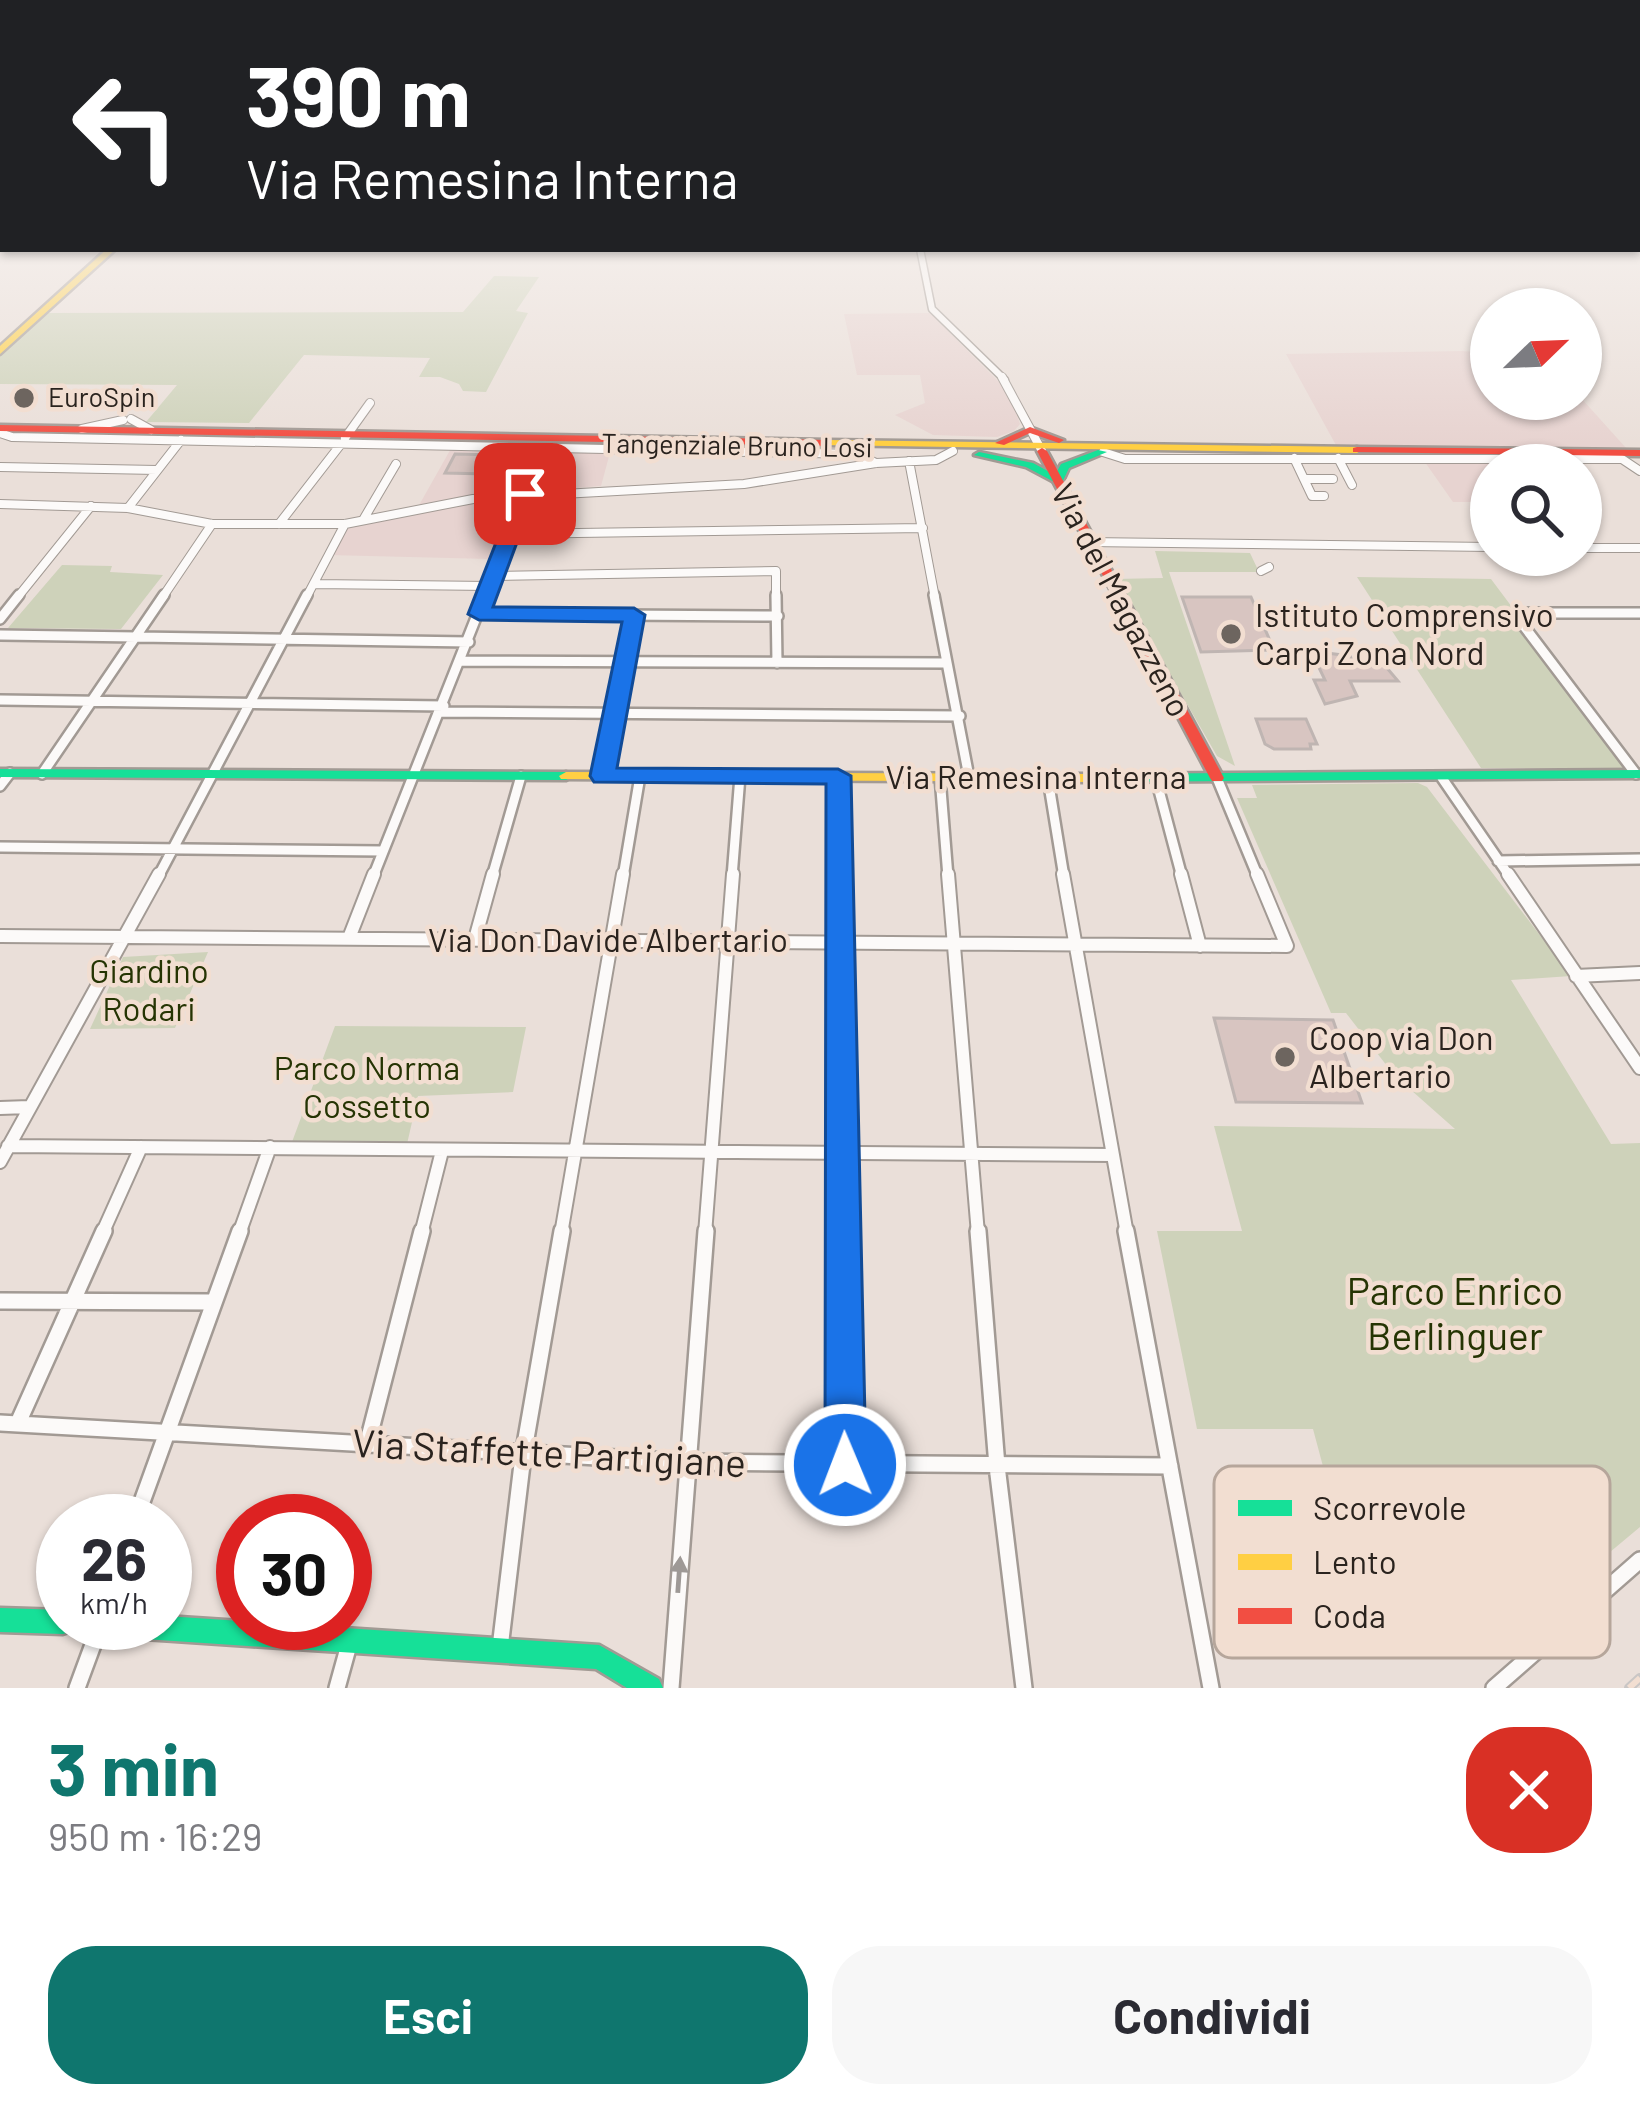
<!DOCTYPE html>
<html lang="it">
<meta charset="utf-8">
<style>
body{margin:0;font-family:Barlow,sans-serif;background:#f7f7f7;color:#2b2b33;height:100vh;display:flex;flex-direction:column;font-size:45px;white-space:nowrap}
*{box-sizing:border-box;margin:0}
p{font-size:39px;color:#7c7c81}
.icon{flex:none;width:66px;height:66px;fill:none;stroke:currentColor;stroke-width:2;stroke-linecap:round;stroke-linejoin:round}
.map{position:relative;height:1688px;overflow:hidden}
.panel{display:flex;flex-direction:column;background:#fff;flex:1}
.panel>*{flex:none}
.banner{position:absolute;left:0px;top:0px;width:1641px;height:252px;box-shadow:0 3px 9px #0004;background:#202124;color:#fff;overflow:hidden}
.needle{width:78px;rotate:67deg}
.controls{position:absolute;left:1470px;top:288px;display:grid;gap:24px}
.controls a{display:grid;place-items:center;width:132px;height:132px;border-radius:50%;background:#fff;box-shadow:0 3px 9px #0004;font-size:60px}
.speed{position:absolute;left:36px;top:1494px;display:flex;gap:24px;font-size:60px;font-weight:700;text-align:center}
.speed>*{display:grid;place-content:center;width:156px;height:156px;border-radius:50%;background:#fff;box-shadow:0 3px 9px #0004;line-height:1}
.speed small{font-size:30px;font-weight:400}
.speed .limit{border:18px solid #d22;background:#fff;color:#111}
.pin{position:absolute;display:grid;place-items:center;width:102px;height:102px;color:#fff;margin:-51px;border-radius:24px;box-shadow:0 6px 18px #0006}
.me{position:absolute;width:132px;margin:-66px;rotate:359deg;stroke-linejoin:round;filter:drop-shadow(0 0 9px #0008)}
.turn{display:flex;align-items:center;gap:42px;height:252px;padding:0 48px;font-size:54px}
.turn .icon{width:156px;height:156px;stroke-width:2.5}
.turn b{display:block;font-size:84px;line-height:102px}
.round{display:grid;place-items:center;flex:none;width:126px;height:126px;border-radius:48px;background:#f7f7f7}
.summary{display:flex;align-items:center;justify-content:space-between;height:204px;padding:0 48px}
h1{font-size:72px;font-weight:700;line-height:90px;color:#0f766e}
.cta{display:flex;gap:24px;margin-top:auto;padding:24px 48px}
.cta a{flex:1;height:138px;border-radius:48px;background:#0f766e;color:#fff;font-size:48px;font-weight:700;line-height:138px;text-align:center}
.cta a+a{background:#f7f7f7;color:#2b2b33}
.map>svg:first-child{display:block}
.industrial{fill:#e7d3d0}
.green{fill:#ced2ba}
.building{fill:#d8c5c1;stroke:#bfb5b2;stroke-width:3}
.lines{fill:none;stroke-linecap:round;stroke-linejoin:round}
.street-far4-casing{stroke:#a29a94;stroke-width:9}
.street-far3-casing{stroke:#a29a94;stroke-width:10}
.street-far2-casing{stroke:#a29a94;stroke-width:14}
.street-far1-casing{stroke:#a29a94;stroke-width:16}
.street-casing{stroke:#a29a94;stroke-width:20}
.fast-casing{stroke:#a29a94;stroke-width:5}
.slow-casing{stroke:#a29a94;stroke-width:5}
.jam-casing{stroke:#a29a94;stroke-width:5}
.street-far4{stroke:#fcfaf9;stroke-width:6}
.street-far3{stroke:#fcfaf9;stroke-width:8}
.street-far2{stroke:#fcfaf9;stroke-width:9}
.street-far1{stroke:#fcfaf9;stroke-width:12}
.street{stroke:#fcfaf9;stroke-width:15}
.fast{fill:#16e098;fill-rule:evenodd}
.slow{fill:#ffcf43;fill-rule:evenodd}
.jam{fill:#f24e42;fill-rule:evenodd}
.rail-casing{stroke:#c9c6c5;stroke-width:10}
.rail{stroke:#f2ded1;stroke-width:6;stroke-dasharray:20;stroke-linecap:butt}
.oneway{fill:#9e9996}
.route{fill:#1a73e8;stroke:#114b97;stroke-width:3}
.poi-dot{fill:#6d655f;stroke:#f2ded1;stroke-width:4.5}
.labels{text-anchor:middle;stroke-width:9;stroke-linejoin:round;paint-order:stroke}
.far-poi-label{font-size:27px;fill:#2a231e;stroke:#f2ded1;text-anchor:start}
.far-street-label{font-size:27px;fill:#2a231e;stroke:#f2ded1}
.street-label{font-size:33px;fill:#2a231e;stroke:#f2ded1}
.poi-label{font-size:33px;fill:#2a231e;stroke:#f2ded1;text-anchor:start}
.park-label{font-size:33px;fill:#253403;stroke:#f2ded1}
.near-park-label{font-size:39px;fill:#253403;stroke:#f2ded1}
.near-street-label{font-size:39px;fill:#2a231e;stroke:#f2ded1}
.key{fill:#f2ded1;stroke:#b6a69b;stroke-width:3}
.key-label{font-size:33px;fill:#2a231e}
</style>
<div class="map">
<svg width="1640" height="1688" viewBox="0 0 1640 1688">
<rect width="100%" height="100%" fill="#eadfd9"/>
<!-- industrial -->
<path class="industrial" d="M930,313L1008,391L1020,424L1014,431L997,437L933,435L895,415L925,403L920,375H857L844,314Z
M1463,351L1491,353V399L1581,398L1627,449H1483L1494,465L1491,502H1453L1415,448L1337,447L1286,354Z
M453,445L611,449L601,486L517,492L490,559L328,555L347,524L418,507Z"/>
<!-- green -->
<path class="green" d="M494,276L539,277L516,311L528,313L486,392L463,391L459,384L440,377H419L430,358L304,355L249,423L146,422L177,385L0,384V357L48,313L463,312Z
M1155,551L1250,553L1259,572H1169L1235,766L1217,756L1115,579L1163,578Z
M62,565L112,566L110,572L163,575L121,629L8,628Z
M1357,577L1491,579L1633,769L1481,768Z
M1418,783L1427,787L1571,976L1511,980L1611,1144L1640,1143V1527L1537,1613L1484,1553L1441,1587L1354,1582L1313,1429H1197L1157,1231H1242L1214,1126L1455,1129L1394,1075L1346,1013H1331L1237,798H1257L1252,785Z
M208,952L175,1028L90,1029L123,957Z
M335,1026L526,1027L513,1092L418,1096L407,1144L292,1142Z"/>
<!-- building -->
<path class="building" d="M455,454L537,456L530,475L445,473Z
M1182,597H1251L1274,650L1201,652Z
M1311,651L1350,656L1353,662L1381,661L1398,681H1350L1357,696L1325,704L1314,680H1325Z
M1256,719H1306L1317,744H1310L1311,749H1274L1265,744Z
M1214,1018L1333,1020L1362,1103L1236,1102Z"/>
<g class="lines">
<!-- street-far4 casing -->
<g class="street-far4-casing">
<path id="street-far4" d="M920,249L932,309L1005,380"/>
</g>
<!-- street-far3 casing -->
<g class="street-far3-casing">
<path id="street-far3" d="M1002,377L1042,451
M131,419L151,430
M82,429L123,420
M0,433L12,437L857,454L876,463
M345,438L370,403
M1103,452L1125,459H1622L1640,471
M1294,458L1312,496H1324
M1338,458L1352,485
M909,461L935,598
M0,467L157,470
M1304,479H1333
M0,504L128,508L212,524H345L473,499L744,484L876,463L936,460L953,451
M128,508L181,440
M363,520L396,464
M279,524L341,444
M510,534L923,528
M1087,542L1491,547
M1581,548H1640
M1261,571L1269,567
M495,576L776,571V598
M314,584L489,586
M17,598L91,506
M162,598L212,524
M306,598L345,524
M484,598L525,494"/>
</g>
<!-- street-far2 casing -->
<g class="street-far2-casing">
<path id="street-far2" d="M776,595L777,663
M934,595L969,777
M1514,613L1636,774
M1514,613H1640
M479,614L778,616
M0,619L19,595
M0,635L469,642
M460,661L947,663
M0,700L444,706
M441,712L960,716
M42,774L164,595
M603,776L634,615
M838,776L839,877
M940,777L948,877
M1217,778L1258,877
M1442,778L1510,877
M1048,779L1064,877
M1156,779L1182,877
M0,786L10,773
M0,847L383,851
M1498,861L1640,859
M158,877L307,595
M373,877L485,595
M492,877L521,776
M623,877L640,776
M732,877L740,776"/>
</g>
<!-- street-far1 casing -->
<g class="street-far1-casing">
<path id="street-far1" d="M839,874L843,1234
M948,874L978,1234
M1063,874L1127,1234
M1181,874L1200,946
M1508,874L1640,1068
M0,936L1287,946L1257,874
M349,938L374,874
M475,939L493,874
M1576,976L1640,973
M0,1108L29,1107
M8,1146L1113,1155
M0,1162L159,874
M102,1234L141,1147
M239,1234L270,1147
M421,1234L442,1151
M561,1234L623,874
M705,1234L733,874"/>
</g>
<!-- street casing -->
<g class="street-casing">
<path id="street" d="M843,1231L845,1465
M978,1231L997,1466L1024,1688
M1126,1231L1211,1688
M0,1301L212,1302
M0,1423L686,1462L1170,1466
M18,1423L104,1231
M367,1445L422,1231
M135,1521L240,1231
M500,1648L523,1456L562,1231
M77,1688L101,1623
M337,1688L350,1641
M671,1688L706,1231
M1494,1688L1640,1560"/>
</g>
<!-- fast casing -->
<g class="fast-casing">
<path id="fast" d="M1098,450L1107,452L1069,468L1062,483L1058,484L1026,467L974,455L979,452L1033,463L1055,475L1061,464Z
M0,769L566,772L573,776L566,780L0,777Z
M1640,770V778L1089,782L1082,778L1089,774Z
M0,1608L63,1610V1623H165V1616L599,1645L659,1679L663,1688H627L596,1669L85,1635L76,1632L74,1625L72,1631L63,1634L0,1632Z"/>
</g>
<!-- slow casing -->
<g class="slow-casing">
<path id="slow" d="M107,249H116L0,354V346Z
M827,440L1357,447L1362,450L1357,453L823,445L822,443Z
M566,772L1089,774L1096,778L1089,782L561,779L559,776Z"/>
</g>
<!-- jam casing -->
<g class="jam-casing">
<path id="jam" d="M0,425L827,440L832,443L827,446L0,431Z
M1030,427L1064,440L1059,443L1030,433L1004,445L995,443Z
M1357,447L1640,450V456L1353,452V448Z
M1042,448L1047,451L1224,778L1222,781H1212L1210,778L1037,451Z"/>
</g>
<!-- street-far4 -->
<use href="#street-far4" class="street-far4"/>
<!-- street-far3 -->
<use href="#street-far3" class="street-far3"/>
<!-- street-far2 -->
<use href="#street-far2" class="street-far2"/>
<!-- street-far1 -->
<use href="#street-far1" class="street-far1"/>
<!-- street -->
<use href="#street" class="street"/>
<!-- fast -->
<use href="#fast" class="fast"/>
<!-- slow -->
<use href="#slow" class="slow"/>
<!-- jam -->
<use href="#jam" class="jam"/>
<!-- rail casing -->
<g class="rail-casing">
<path id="rail" d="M1629,1688L1640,1678"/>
</g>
<!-- rail -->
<use href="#rail" class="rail"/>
</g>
<!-- one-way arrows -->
<defs><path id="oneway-solid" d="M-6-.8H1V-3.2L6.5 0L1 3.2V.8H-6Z" transform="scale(3)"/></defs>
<use class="oneway" href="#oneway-solid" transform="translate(679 1575) rotate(-86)"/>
<!-- sky -->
<linearGradient id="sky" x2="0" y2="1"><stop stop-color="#8bc4e8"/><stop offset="0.47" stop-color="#f6f1ee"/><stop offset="1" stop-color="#f6f1ee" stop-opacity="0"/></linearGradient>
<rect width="1640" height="444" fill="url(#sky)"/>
<!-- route -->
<path class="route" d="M525,488L535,494L493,607L634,608L645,615L617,768L838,769L851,776L866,1465L860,1478L845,1484L831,1478L825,1465L826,784L594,782L590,776L622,622L479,620L468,614L515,494Z"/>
<!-- markers -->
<g class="poi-dot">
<circle cx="24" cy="398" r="12"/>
<circle cx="1231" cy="634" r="12"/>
<circle cx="1285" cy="1057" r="12"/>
</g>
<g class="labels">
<!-- far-poi labels -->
<g class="far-poi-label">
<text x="48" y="407">EuroSpin</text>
</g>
<!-- far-street labels -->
<g class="far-street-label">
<text transform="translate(737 446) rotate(1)" y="9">Tangenziale Bruno Losi</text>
</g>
<!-- street labels -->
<g class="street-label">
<text transform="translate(1121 600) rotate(62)" y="12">Via del Magazzeno</text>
<text x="1036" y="789">Via Remesina Interna</text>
<text x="608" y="952">Via Don Davide Albertario</text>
</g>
<!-- poi labels -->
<g class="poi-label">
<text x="1255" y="627">Istituto Comprensivo<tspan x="1255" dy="38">Carpi Zona Nord</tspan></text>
<text x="1309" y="1050">Coop via Don<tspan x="1309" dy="38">Albertario</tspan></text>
</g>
<!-- park labels -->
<g class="park-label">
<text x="149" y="983">Giardino<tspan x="149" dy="38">Rodari</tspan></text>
<text x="367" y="1080">Parco Norma<tspan x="367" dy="38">Cossetto</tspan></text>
</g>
<!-- near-park labels -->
<g class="near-park-label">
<text x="1455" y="1305">Parco Enrico<tspan x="1455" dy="45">Berlinguer</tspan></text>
</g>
<!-- near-street labels -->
<g class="near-street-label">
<text transform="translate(549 1453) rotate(3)" y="14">Via Staffette Partigiane</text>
</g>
</g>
<!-- legend -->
<rect x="1214" y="1466" width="396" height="192" rx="18" class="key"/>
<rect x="1238" y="1500" width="54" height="16" fill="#16e098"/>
<rect x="1238" y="1554" width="54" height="16" fill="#ffcf43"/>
<rect x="1238" y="1608" width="54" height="16" fill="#f24e42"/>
<g class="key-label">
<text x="1313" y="1520">Scorrevole</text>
<text x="1313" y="1574">Lento</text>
<text x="1313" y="1628">Coda</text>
</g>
</svg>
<div class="controls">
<a><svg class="needle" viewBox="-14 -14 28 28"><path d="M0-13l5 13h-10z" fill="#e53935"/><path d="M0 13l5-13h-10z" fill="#7c7c81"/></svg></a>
<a><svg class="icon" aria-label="search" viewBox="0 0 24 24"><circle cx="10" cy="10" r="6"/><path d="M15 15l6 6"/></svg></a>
</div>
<div class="speed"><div>26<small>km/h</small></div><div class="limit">30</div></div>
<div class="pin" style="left:525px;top:494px;background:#d93025"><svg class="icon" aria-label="arrive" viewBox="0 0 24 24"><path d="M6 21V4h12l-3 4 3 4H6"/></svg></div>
<svg class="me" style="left:845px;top:1465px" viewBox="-20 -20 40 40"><circle r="17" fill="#1a73e8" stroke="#fff" stroke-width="3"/><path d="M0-11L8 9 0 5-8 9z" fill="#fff"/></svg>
<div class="banner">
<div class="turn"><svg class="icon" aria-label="left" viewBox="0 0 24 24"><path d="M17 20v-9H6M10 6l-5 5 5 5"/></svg><div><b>390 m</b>Via Remesina Interna</div></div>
</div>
</div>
<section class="panel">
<div class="summary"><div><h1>3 min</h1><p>950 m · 16:29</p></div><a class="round" style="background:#d93025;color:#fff"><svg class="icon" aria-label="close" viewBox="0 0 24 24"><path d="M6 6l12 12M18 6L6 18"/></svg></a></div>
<div class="cta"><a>Esci</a><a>Condividi</a></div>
</section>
